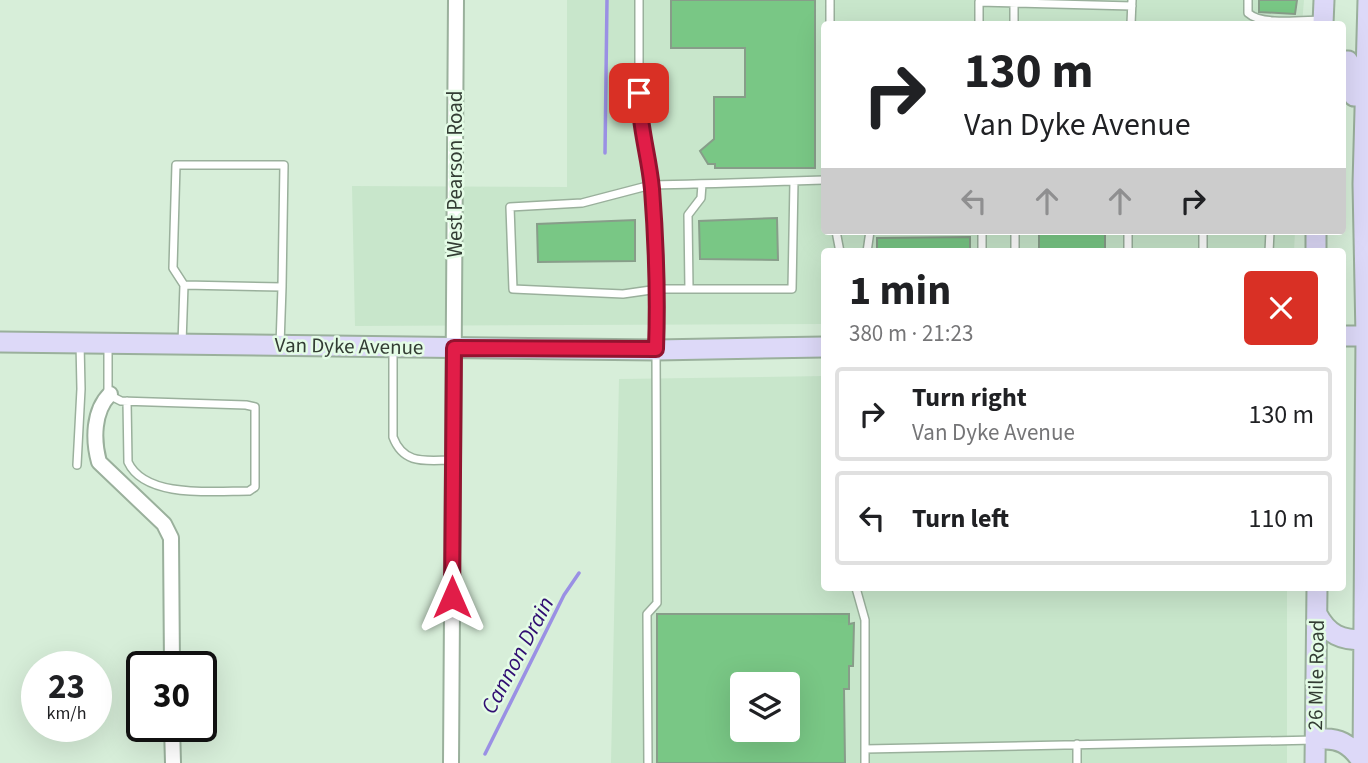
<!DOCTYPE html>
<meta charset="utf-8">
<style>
body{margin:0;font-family:"Source Sans 3",sans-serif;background:#f2f2f2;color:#202124;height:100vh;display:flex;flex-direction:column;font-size:26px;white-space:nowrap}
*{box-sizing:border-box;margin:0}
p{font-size:23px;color:#757577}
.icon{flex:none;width:38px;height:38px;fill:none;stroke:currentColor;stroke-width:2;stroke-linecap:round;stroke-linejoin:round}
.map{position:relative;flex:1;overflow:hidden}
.side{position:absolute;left:821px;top:248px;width:525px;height:343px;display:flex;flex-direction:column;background:#fff;border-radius:7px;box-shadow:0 7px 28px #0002}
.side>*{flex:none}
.banner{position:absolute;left:821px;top:21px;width:525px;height:214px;border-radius:7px;box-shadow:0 7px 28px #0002;background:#fff;color:#202124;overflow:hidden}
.fabs{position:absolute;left:730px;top:672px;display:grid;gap:14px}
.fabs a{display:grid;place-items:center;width:70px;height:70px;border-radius:7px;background:#fff;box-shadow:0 7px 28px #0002;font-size:35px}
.speed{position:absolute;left:21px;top:651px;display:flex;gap:14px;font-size:35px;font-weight:700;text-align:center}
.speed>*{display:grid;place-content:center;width:91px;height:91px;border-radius:50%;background:#fff;box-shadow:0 7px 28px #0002;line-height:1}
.speed small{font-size:18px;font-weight:400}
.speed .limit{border:4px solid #111;border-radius:10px;background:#fff;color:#111}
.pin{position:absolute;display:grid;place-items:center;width:60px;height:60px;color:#fff;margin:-30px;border-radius:14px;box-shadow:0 4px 10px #0006}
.me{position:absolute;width:77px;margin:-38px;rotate:0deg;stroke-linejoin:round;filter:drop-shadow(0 0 5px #0008)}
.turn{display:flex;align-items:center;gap:24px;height:147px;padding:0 28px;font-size:32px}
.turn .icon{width:91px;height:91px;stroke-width:2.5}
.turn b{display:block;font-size:49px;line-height:60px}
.lanes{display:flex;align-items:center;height:66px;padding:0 28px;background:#0003;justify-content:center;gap:35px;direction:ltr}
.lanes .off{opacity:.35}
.round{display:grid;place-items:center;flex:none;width:74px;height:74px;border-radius:7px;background:#f2f2f2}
.overview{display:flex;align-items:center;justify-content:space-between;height:119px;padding:0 28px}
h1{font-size:42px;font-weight:700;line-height:52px}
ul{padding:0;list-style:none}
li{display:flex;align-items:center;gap:21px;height:94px;margin:0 14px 10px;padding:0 14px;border:4px solid #e0e0e0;border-radius:7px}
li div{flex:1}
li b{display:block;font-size:26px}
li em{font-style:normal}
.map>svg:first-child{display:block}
.built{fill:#c8e6cb;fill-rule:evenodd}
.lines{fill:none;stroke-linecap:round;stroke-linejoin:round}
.stream{stroke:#9a90e4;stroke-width:3.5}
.building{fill:#79c785;stroke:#879d89;stroke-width:2;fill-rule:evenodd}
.lane-casing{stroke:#9ab09c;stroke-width:10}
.street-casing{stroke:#9ab09c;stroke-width:18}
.secondary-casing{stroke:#9ab09c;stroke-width:23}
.lane{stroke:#fff;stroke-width:7}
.street{stroke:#fff;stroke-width:14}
.secondary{stroke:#ddd9f8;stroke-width:19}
.route-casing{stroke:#92132f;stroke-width:18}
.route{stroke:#e11d48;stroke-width:12}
.labels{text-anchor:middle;stroke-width:5;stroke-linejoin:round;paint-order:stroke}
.street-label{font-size:21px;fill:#333d34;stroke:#e4fce6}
.water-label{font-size:23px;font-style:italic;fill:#300d72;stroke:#e4fce6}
</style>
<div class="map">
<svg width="1368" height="763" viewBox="0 0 1368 763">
<rect width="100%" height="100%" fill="#d7eed9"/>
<!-- built -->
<path class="built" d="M567,0H1304L1302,24H824V231H1295L1294,252H824V324L355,326L352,186L567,187Z
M824,376V588H1287V763H611L619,379ZM742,684H788V730H742Z"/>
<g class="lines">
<!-- stream -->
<path class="stream" d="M605,153L607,0
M485,754L564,595L579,573"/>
</g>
<!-- building -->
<path class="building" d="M671,0H815V168H715V164H708L700,151L714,139V97H745V48H671Z
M1259,0H1297L1295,14L1259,12Z
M777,218L778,260L700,259L699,221Z
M635,220V261L538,262L537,224Z
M1039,231H1105V252H1039Z
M970,237V252H877V238Z
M657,614H849V624L854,623L853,666H849V689H844L845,763H657ZM742,684H788V730H742Z"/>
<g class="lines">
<!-- lane casing -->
<g class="lane-casing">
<path id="lane" d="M639,0V116L651,185L582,203L510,207L513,289L623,294L658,289L656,350L657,603L647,614L648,763
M1248,0V13C1262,26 1304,20 1323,20
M1014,1V24
M830,24V0
M979,24V2L1132,6
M1131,24L1132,0
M794,181L792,289H658L651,185C709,184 767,182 824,180
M836,231L840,252
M982,231V252
M1015,231V252
M867,252L870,231
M1128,252V231
M1203,252V231
M1269,252L1270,231
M689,289L688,215L701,198L702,184
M182,343L184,285L282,287L284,165H176L173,268L184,285
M108,344V391L111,396L121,401L246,405L255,407V487L249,491C215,491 145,499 128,462L127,401
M280,345L282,287
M393,348V437C404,466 427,460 453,460
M77,465L81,389L80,343
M856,588L865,620V749L1315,740
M1077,744V763
M865,763V749"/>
</g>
<!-- street casing -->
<g class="street-casing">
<path id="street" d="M110,394C93,411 93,440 99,462L164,524L171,538L172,667
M172,726L173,763
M451,763L456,0"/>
</g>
<!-- secondary casing -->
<g class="secondary-casing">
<path id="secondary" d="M1323,24L1324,0
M1342,61H1348L1354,72V96
M1316,252V231
M1342,336H1368
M0,342L656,350L824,347
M1317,614C1328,635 1341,640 1364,640
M1315,740C1338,736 1351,744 1363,763
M1315,763L1317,588
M1363,763L1366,336L1363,184L1368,0"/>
</g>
<!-- lane -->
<use href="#lane" class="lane"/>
<!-- street -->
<use href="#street" class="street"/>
<!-- secondary -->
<use href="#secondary" class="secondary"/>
</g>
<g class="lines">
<!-- route casing -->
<g class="route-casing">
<path id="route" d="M452,597L454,348L656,349C658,296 656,242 652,189C649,156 639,126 639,93"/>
</g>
<!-- route -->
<use href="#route" class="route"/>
</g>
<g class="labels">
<!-- street labels -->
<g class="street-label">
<text transform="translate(455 174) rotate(-90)" y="7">West Pearson Road</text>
<text transform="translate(349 346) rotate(1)" y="7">Van Dyke Avenue</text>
<text transform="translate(1316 675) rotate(-89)" y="7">26 Mile Road</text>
</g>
<!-- water labels -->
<g class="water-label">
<text transform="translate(517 655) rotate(-62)" y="8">Cannon Drain</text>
</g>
</g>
</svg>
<div class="fabs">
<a><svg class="icon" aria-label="layers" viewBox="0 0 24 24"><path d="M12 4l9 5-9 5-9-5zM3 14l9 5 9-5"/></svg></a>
</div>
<div class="speed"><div>23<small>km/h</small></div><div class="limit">30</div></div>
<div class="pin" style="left:639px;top:93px;background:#d93025"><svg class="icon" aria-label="arrive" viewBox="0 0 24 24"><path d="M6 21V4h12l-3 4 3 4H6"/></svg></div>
<svg class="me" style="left:452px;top:597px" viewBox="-20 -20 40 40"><path d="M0-17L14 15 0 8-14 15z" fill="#e11d48" stroke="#fff" stroke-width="4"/></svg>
<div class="banner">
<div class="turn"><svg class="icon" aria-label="right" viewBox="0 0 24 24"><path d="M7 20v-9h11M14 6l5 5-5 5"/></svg><div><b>130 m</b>Van Dyke Avenue</div></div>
<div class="lanes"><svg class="icon off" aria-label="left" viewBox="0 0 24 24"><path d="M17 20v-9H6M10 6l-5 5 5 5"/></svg><svg class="icon off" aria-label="ahead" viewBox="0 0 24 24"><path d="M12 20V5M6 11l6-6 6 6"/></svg><svg class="icon off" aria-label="ahead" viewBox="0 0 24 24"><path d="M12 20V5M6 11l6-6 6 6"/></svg><svg class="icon" aria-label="right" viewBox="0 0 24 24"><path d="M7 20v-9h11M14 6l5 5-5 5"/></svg></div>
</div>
<section class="side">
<div class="overview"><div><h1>1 min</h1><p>380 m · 21:23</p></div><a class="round" style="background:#d93025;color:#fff"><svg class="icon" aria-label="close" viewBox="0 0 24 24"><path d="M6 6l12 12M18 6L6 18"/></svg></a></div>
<ul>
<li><svg class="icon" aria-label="right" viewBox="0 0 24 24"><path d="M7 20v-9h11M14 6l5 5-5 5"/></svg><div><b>Turn right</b><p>Van Dyke Avenue</p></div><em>130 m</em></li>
<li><svg class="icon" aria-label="left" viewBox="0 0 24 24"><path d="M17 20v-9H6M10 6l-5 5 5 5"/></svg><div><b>Turn left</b></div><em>110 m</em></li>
</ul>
</section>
</div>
